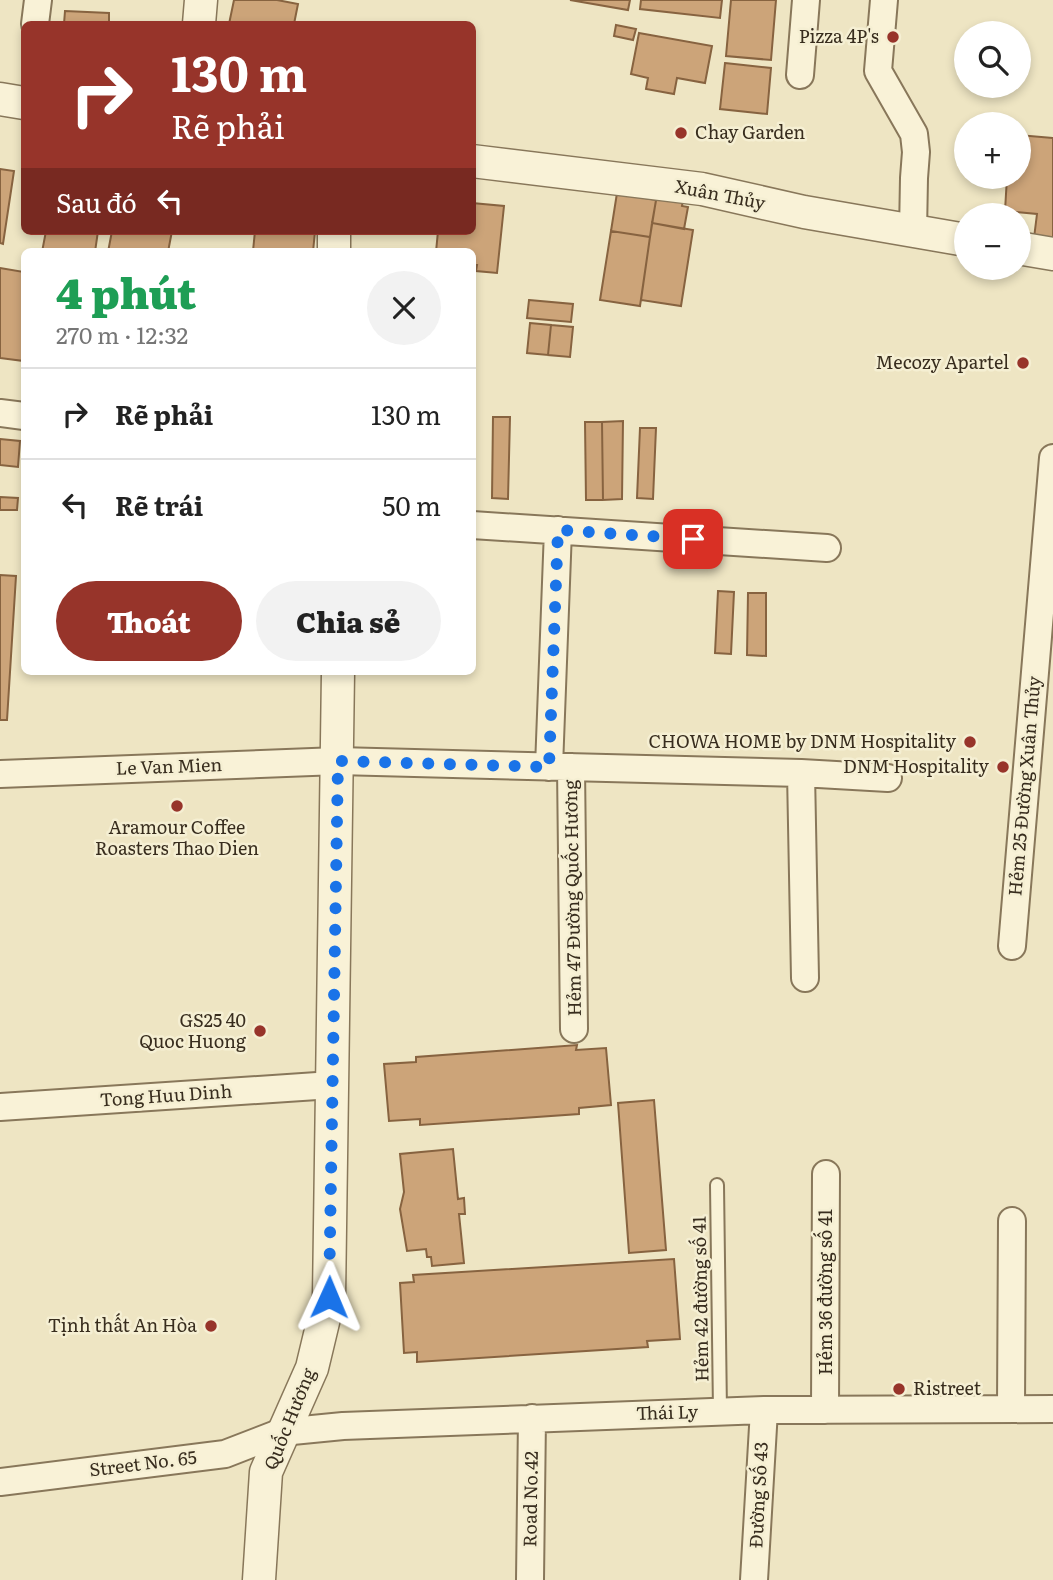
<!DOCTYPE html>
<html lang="vi">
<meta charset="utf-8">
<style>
body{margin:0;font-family:Literata,serif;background:#f2f2f2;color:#222;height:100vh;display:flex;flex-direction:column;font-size:26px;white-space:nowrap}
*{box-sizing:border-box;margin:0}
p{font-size:23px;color:#767676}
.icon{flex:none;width:38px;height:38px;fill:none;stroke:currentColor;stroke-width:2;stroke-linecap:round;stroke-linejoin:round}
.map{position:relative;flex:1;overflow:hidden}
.details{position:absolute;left:21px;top:248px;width:455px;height:427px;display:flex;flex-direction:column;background:#fff;border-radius:10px;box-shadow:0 4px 10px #0003}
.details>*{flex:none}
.guide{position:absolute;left:21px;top:21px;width:455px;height:214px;border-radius:10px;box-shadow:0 4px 10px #0003;background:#97342a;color:#fff;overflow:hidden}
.tools{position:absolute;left:954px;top:21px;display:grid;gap:14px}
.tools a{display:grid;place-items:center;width:77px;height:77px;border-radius:50%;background:#fff;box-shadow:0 4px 10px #0003;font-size:35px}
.pin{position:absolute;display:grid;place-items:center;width:60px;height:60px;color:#fff;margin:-30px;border-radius:14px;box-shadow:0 4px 10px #0006}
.me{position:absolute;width:77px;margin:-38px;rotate:1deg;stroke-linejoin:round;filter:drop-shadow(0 0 5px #0008)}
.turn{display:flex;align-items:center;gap:24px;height:147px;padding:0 35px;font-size:32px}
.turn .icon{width:91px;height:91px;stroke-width:2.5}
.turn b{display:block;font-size:49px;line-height:60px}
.then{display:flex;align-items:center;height:66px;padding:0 35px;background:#0003;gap:14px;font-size:26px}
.round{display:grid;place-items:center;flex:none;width:74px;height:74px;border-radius:37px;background:#f2f2f2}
.head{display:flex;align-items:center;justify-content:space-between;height:119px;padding:0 35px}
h1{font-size:42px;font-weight:800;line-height:52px;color:#1e9e55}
.cta{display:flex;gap:14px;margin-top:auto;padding:14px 35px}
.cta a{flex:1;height:80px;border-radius:42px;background:#97342a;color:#fff;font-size:28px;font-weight:800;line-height:80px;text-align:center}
.cta a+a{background:#f2f2f2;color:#222}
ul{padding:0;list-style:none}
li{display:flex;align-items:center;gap:21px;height:91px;padding:0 35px;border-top:2px solid #e0e0e0}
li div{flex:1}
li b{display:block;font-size:26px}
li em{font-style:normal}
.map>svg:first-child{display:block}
.building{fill:#cca479;stroke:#876340;stroke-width:2}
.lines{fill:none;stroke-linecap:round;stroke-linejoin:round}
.service-casing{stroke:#88775a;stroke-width:16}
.minor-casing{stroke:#88775a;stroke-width:30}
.tertiary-casing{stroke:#88775a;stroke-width:35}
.service{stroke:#f9f2d7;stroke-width:12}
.minor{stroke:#f9f2d7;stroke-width:26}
.tertiary{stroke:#f9f2d7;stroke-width:32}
.route{stroke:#1a73e8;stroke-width:12;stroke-dasharray:0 21.6}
.poi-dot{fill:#97342a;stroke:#f5efd3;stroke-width:2.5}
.labels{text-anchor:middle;stroke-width:5;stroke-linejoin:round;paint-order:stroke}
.poi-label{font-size:18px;fill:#382d1e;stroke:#f5efd3;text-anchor:end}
.street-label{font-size:18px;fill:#382d1e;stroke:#f5efd3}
</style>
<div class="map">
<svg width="1053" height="1580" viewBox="0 0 1053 1580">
<rect width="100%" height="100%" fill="#eee5c3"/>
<!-- building -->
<path class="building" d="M234,0H277L298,4L294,24H229Z
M570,0H630L628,10Z
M641,0H722L720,18L640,9Z
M731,0H776L771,60L726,56Z
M65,11L109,13V24H64Z
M616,25L636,29L633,40L614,36Z
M639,33L712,46L705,83L677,78L674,94L646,89L648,78L631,74Z
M725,63L771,68L767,114L720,109Z
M1018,135L1053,138V239L1034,238L1037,214L1005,211L1007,177H1018Z
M0,169L14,171L3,244L0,243Z
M617,193L656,200L650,237L611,231Z
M657,195L683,199L682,206L688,207L684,229L652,223Z
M472,203L504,206L497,273L476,271L477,265H472V252H436L438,231H472Z
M652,223L693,230L681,306L641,300Z
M46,231H98L95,252H42Z
M112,231H172L168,252H108Z
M255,231H315L313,252L253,251Z
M611,231L650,237L640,306L600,300Z
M0,268L24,272V361L0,358Z
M529,300L573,304L571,322L527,318Z
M530,323L551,325L548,355L527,353Z
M551,325L573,327L570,357L548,355Z
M493,417H510L508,499L492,498Z
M623,421L622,499L603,500L602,422Z
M585,422H602L603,500H586Z
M640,428H656L653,499L637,498Z
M0,439L20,441L18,467L0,465Z
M0,497L18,498L17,510H0Z
M0,575L16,576L7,720H0Z
M718,591L734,592L731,654L715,653Z
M748,593H766V656L747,655Z
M577,1045L576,1050L606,1048L611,1105L579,1108V1114L420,1125V1119L389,1121L384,1064L416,1062V1057Z
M654,1100L666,1250L629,1253L618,1103Z
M453,1149L458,1199L464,1198L465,1214H459L464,1263L432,1266L431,1257H427L426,1249L407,1251L400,1209L404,1192L400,1154Z
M674,1259L680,1339L647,1341L648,1347L417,1362V1352L404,1353L400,1283L414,1282L413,1275Z"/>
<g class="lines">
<!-- service casing -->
<g class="service-casing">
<path id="service" d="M717,1185L720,1411"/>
</g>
<!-- minor casing -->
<g class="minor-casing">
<path id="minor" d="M884,0L878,71L914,134L916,152L914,178L913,232
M35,24L38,0
M800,75L806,0
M0,413L24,416
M472,525L827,548
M549,767L558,530
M571,767L574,1029
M801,773L888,778
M0,774L338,761L801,773L805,978
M1012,946L1053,458
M0,1107L332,1085
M1011,1409L1012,1221
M825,1410L826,1174
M0,1482L225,1454L282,1432L343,1426L764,1410L1053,1409
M530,1580L532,1418
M754,1580L764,1410"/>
</g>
<!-- tertiary casing -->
<g class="tertiary-casing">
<path id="tertiary" d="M199,24L201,0
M0,99L24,103
M472,161L702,189L804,212L966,240
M334,231V252
M1018,248L1053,254
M259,1580L266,1472L312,1368L329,1297L338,672"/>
</g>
<!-- service -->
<use href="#service" class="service"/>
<!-- minor -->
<use href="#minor" class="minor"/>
<!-- tertiary -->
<use href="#tertiary" class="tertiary"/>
</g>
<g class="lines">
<!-- route -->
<path class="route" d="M329,1297L338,761L549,767L558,530L693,539"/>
</g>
<!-- markers -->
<g class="poi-dot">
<circle cx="893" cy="37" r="7"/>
<circle cx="681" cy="133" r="7"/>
<circle cx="1023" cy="363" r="7"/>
<circle cx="970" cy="742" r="7"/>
<circle cx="1003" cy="767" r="7"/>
<circle cx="177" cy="806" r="7"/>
<circle cx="260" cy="1031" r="7"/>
<circle cx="211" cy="1326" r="7"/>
<circle cx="899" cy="1389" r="7"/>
</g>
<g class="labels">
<!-- poi labels -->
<g class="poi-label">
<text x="879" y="43">Pizza 4P's</text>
<text x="695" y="139" text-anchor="start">Chay Garden</text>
<text x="1009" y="369">Mecozy Apartel</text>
<text x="956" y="748">CHOWA HOME by DNM Hospitality</text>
<text x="989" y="773">DNM Hospitality</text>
<text x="177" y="834" text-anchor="middle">Aramour Coffee<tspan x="177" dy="21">Roasters Thao Dien</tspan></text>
<text x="246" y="1027">GS25 40<tspan x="246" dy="21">Quoc Huong</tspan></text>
<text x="197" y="1332">Tịnh thất An Hòa</text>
<text x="913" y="1395" text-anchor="start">Ristreet</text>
</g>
<!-- street labels -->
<g class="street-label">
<text transform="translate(720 195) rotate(11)" y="6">Xuân Thủy</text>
<text transform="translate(169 767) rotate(-2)" y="6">Le Van Mien</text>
<text transform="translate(1025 786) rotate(-85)" y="6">Hẻm 25 Đường Xuân Thủy</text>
<text transform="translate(573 898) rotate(-91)" y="6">Hẻm 47 Đường Quốc Hương</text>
<text transform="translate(166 1096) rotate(-4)" y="6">Tong Huu Dinh</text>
<text transform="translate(826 1292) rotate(-90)" y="6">Hẻm 36 đường số 41</text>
<text transform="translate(701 1299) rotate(-91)" y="6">Hẻm 42 đường số 41</text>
<text transform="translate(667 1413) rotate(-2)" y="6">Thái Ly</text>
<text transform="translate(290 1419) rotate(-68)" y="6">Quốc Hương</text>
<text transform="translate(143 1464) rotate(-7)" y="6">Street No. 65</text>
<text transform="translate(759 1495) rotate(-87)" y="6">Đường Số 43</text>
<text transform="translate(531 1499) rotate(-89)" y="6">Road No.42</text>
</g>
</g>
</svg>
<div class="tools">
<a><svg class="icon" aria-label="search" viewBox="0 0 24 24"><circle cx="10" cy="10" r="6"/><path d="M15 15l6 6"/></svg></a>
<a>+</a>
<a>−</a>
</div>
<div class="pin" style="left:693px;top:539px;background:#d93025"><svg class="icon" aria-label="arrive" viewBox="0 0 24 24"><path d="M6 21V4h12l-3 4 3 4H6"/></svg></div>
<svg class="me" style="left:329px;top:1297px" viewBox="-20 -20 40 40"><path d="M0-17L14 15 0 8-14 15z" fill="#1a73e8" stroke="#fff" stroke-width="4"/></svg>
<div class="guide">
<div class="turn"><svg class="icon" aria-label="right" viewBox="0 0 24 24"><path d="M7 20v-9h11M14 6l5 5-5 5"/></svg><div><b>130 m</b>Rẽ phải</div></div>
<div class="then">Sau đó<svg class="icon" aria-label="left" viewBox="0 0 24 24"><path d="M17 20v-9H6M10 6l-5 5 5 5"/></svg></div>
</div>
<section class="details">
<div class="head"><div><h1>4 phút</h1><p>270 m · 12:32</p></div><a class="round"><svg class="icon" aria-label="close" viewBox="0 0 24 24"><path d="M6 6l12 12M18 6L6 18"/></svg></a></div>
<ul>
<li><svg class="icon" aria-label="right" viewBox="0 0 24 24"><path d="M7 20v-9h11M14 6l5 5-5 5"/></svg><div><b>Rẽ phải</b></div><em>130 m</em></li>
<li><svg class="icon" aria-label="left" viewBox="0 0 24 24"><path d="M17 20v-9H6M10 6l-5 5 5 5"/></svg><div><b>Rẽ trái</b></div><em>50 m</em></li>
</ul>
<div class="cta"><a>Thoát</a><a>Chia sẻ</a></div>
</section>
</div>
